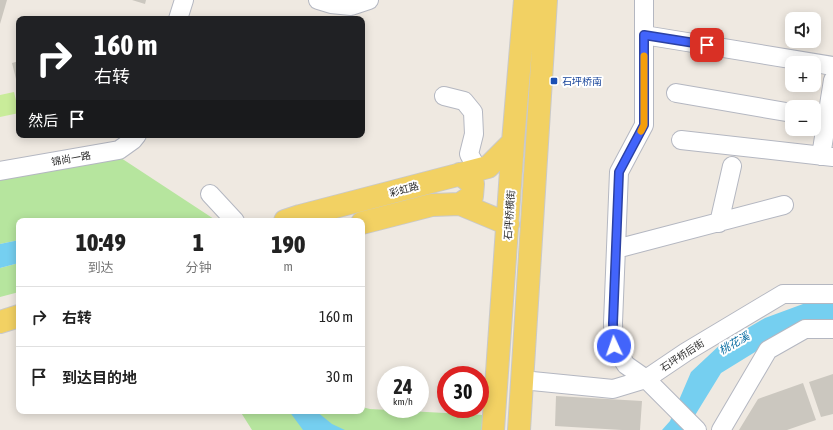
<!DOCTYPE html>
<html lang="zh">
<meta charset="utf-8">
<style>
body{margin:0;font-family:"Asap Condensed","Noto Sans SC",sans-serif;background:#f6f6f6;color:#222;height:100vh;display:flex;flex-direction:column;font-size:15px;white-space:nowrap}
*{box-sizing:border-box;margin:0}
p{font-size:13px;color:#767676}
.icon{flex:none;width:22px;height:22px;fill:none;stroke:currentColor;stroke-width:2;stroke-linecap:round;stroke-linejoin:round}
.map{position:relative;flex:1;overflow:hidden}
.details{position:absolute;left:16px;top:218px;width:349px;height:196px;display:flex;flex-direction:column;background:#fff;border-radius:8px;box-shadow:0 2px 10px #0003}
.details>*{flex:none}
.guide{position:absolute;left:16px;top:16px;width:349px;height:122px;border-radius:8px;box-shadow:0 2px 10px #0003;background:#202124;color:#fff;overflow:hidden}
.tools{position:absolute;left:785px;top:12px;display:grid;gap:8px}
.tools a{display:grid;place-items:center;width:36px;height:36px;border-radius:8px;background:#fff;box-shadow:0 2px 10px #0003;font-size:20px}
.speed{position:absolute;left:377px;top:366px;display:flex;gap:8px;font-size:20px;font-weight:700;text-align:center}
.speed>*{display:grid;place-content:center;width:52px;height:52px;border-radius:50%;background:#fff;box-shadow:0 2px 10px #0003;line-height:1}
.speed small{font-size:10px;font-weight:400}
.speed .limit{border:6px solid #d22;background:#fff;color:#111}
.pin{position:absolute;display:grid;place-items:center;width:34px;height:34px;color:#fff;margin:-17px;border-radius:8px;box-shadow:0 2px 6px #0006}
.me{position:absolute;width:44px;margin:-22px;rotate:357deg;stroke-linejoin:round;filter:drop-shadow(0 0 3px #0008)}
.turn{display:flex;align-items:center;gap:14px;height:84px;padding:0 12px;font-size:18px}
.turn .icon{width:52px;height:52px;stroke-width:2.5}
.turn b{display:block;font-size:28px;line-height:34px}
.then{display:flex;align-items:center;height:38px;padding:0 12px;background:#0003;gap:8px;font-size:15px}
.eta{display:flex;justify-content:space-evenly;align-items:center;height:68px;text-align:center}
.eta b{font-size:24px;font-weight:800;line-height:28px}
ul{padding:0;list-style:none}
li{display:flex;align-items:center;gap:12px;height:60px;padding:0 12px;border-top:1px solid #e0e0e0}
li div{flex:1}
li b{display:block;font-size:15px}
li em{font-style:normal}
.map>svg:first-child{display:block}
.green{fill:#b6e59e}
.pitch{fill:#c9ec9a}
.water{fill:#75cff0}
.building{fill:#cbc7bf}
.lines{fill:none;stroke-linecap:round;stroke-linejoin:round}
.minor-casing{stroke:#b4b7c1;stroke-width:20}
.major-casing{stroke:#c9c9c9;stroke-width:24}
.minor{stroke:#fff;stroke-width:18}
.major{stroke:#f2d163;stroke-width:22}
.route-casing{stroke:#2b41a3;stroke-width:10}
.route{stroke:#4264fb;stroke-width:7}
.slow{stroke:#f59e0b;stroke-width:7}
.transit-dot{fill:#1a4fb4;stroke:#fff;stroke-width:1.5}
.labels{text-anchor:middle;stroke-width:4;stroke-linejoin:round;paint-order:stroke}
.transit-label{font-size:10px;fill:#164399;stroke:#fff;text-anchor:start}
.street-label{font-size:10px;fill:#2e2e2e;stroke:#fff}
.water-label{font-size:11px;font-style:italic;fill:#0d6fa3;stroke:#fff}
</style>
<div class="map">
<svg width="833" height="430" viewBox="0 0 833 430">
<rect width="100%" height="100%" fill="#efe9e1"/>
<!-- green -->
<path class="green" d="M121,158L217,221H19V240L0,244V177Z
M19,263V292L0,297V268Z
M362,407L370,409L483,415L482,430H252L240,411H362Z"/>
<!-- pitch -->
<path class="pitch" d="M14,92L19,113L0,117V95Z"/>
<!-- water -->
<path class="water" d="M19,240V263L0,268V244Z
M803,304H833V324L802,323L721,373L686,430H662L670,421L691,372L722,343L765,318Z
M289,411H316L332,424L345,430H303Z"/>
<!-- building -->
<path class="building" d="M0,0H7L0,24Z
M132,0H146L145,4Z
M19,61V87H18L12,63Z
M833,374V414L821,417L809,382Z
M803,383L816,420L787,430H739L758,399Z
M556,396L642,401L640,430H622L555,426Z"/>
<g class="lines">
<!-- minor casing -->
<g class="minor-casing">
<path id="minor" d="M318,0L331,4L351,6L369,0
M644,0V125L619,172L613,323L614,346L626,365L646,379L697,430
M178,19L184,0
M644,35L833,66
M676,93L792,113
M444,96L464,101L473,112L474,134L469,154L478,170
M681,140L833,157
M821,156L833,80
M0,171L119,150L133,140L137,135
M210,194L235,221
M719,223L732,166
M616,249L784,205
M522,380L613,389L646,379L686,352L783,294H833
M721,430L768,350L805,329H833"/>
</g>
<!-- major casing -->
<g class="major-casing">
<path id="major" d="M460,174L473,184L472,196L460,204
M285,221L300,216L488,167L513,142
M362,223L432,205L460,204L508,224
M0,322L19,316
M493,430L513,142L525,0
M519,430L546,0"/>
</g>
<!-- minor -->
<use href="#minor" class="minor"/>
<!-- major -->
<use href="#major" class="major"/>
</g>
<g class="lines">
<!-- route casing -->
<g class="route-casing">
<path id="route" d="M614,346L613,323L619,172L644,125V35L707,45"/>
</g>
<!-- route -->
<use href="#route" class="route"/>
<!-- slow -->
<path class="slow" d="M641,131L644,125V56"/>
</g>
<!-- markers -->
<rect class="transit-dot" x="550" y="77" width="8" height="8" rx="2"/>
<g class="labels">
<!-- transit labels -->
<g class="transit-label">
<text x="562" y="85">石坪桥南</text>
</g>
<!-- street labels -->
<g class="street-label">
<text transform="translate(71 158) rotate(-10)" y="4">锦尚一路</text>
<text transform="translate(404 189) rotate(-15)" y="4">彩虹路</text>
<text transform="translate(509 215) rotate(-86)" y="4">石坪桥横街</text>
<text transform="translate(682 355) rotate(-33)" y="4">石坪桥后街</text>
</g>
<!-- water labels -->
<g class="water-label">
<text transform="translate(734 343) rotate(-30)" y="4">桃花溪</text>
</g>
</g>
</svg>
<div class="tools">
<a><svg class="icon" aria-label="sound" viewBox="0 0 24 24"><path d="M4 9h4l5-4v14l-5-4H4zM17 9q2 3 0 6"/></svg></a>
<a>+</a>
<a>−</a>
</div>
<div class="speed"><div>24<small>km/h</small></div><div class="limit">30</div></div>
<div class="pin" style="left:707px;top:45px;background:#d93025"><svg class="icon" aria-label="arrive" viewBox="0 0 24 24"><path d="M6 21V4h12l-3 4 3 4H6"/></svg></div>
<svg class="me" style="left:614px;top:346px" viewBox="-20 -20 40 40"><circle r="17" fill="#4264fb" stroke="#fff" stroke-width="3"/><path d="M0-11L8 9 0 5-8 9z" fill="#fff"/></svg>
<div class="guide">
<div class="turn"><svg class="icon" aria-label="right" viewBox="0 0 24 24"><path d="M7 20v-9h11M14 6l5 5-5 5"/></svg><div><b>160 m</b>右转</div></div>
<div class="then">然后<svg class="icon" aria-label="arrive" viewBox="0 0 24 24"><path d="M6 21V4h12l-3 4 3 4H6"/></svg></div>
</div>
<section class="details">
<div class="eta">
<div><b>10:49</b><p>到达</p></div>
<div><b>1</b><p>分钟</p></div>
<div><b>190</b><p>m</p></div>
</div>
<ul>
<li><svg class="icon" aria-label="right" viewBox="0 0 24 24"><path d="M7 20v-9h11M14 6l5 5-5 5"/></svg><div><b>右转</b></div><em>160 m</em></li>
<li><svg class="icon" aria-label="arrive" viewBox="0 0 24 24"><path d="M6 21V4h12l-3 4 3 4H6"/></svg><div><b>到达目的地</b></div><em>30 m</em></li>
</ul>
</section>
</div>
